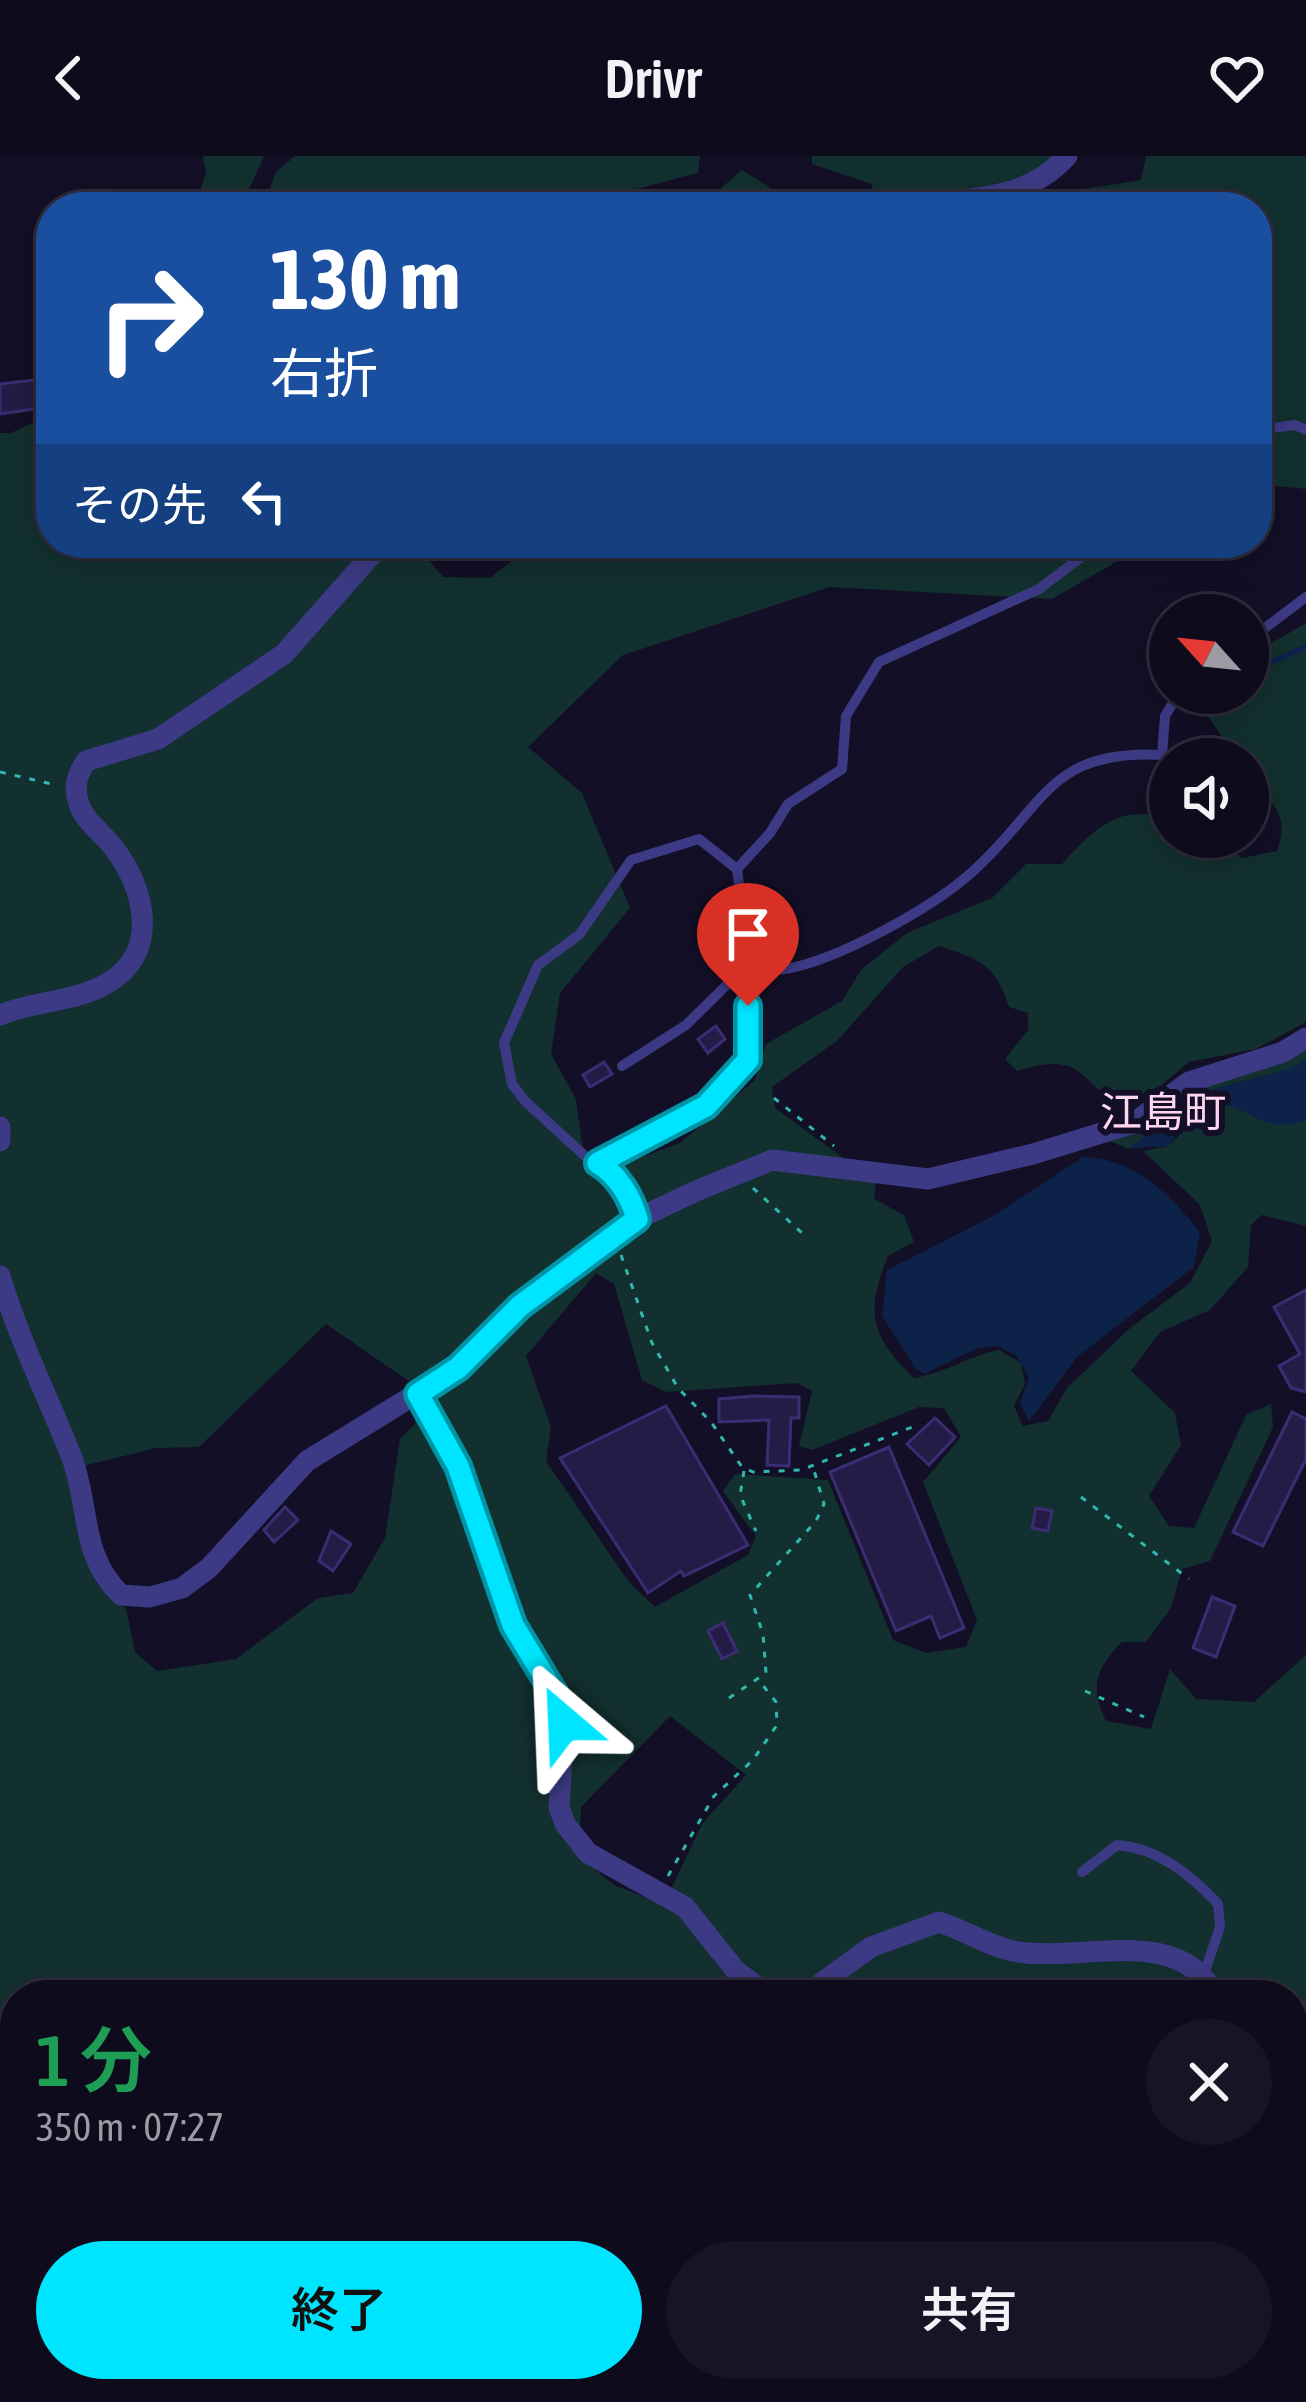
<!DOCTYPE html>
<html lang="ja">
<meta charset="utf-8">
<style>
body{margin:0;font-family:"Asap Condensed","Noto Sans JP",sans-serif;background:#171425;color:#f1f3f6;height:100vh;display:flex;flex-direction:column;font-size:45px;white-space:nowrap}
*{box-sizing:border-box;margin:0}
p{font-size:39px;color:#9b9ba3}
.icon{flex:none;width:66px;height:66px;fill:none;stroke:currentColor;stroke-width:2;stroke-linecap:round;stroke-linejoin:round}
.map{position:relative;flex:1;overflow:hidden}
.panel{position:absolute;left:0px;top:1824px;width:1308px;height:423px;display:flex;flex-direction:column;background:#0e0b1c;border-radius:48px 48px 0 0;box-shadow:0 6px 30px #0003,0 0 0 3px #2e2b3b}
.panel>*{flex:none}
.guide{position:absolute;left:36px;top:36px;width:1236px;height:366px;border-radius:48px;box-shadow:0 6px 30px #0003,0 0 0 3px #2e2b3b;background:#1a4fa0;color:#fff;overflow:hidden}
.needle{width:78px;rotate:297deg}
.tools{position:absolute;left:1149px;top:438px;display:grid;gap:24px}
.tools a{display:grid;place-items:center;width:120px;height:120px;border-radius:50%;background:#0e0b1c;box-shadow:0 6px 30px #0003,0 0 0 3px #2e2b3b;font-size:60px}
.pin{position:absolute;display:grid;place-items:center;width:102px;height:102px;color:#fff;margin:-123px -51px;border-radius:50% 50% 50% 0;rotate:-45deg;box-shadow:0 0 12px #0007}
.pin .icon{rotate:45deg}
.me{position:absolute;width:132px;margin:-66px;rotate:334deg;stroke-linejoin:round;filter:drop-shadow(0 0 9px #0008)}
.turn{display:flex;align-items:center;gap:42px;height:252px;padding:0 36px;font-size:54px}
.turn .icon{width:156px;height:156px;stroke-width:2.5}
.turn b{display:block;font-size:84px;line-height:102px}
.then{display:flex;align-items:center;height:114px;padding:0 36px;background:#0003;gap:24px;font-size:45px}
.round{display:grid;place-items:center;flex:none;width:126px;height:126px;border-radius:63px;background:#171425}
.overview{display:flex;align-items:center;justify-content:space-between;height:204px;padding:0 36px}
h1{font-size:72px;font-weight:600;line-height:90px;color:#1e9e55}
.primary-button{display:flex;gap:24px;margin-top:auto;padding:24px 36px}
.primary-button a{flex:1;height:138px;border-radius:72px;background:#00e5ff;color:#111;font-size:48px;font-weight:600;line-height:138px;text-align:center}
.primary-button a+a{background:#171425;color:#f1f3f6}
header{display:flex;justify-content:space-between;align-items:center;height:156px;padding:0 36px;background:#0e0b1c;font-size:54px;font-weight:600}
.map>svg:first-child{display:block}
.green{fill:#12302f;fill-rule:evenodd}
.water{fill:#0c2248}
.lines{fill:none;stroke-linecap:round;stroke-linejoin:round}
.stream{stroke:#0c2248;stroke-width:6}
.building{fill:#241b47;stroke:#3b2d73;stroke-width:3}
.path{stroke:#2fb8b0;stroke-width:3;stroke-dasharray:6 9;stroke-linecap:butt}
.lane{stroke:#3d3a85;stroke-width:10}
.street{stroke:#3d3a85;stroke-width:21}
.route-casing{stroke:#0095a6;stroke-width:30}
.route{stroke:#00e5ff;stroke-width:21}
.labels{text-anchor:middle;stroke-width:12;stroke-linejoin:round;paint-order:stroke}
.quarter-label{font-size:42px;fill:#ffd6f0;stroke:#130f26}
</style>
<header><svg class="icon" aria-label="back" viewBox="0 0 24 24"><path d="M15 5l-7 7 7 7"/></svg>Drivr<svg class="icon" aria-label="heart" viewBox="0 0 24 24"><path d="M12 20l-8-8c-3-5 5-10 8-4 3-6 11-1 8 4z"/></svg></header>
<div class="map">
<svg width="1306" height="2246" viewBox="0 0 1306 2246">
<rect width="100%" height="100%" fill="#130f26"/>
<!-- green -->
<path class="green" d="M203,0H264L241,51H181L186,39L200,35L206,17Z
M295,0H700L698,17L629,35L628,51H263L276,16Z
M812,0H1053L991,51H873L872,28L812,8Z
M1146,0H1306V333L1257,328V51H1075L1085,33L1141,24Z
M742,14L801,51H741L721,32Z
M51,258V387H415L443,421L490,422L534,387H1149L1052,443L830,431L623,499L528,591L582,637L630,752L560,837L551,898L576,943L585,1010L600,1016L680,987L755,924L766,888L842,845L861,814L907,777L992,742L1026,708H1062C1093,674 1120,645 1170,664V681H1214L1242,702L1277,695C1289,661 1276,646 1248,627V603H1237L1202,551L1214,537H1248V501L1306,467V866L1256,893L1189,906L1136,950C1077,942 1096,889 1017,915L1005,903L1028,874V857L1009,851C995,807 980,804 939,790L903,811L838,884L772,931L775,952L876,1026L874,1043L904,1059L914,1086L888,1100C865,1156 870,1180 914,1222C946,1217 968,1200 999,1194L1021,1207L1025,1228L1014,1250L1023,1270L1048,1265L1067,1232L1129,1173L1190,1127L1212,1085L1200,1049L1143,995L1168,990L1210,949L1225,947L1264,965L1306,964V1070L1262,1059L1251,1069L1248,1111L1210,1154L1160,1176L1131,1215L1175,1257L1181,1289L1149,1340L1169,1370L1194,1372L1246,1259L1271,1248L1273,1271L1210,1405L1182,1413L1171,1452L1146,1486H1122C1096,1512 1089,1531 1106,1565L1151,1573L1170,1513L1196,1543L1254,1546L1306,1499V2246H1172L1183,2232H1293V1839H15V2232H1043L1032,2246H0V277H11ZM596,1117L614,1128L642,1224L666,1236L797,1227L812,1235L799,1290L812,1294L919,1251L944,1252L961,1281L923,1326L977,1464L966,1491L926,1497L893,1484L828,1324L735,1318L723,1335L756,1380L748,1399L655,1451L628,1425L546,1305L551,1271L526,1200ZM326,1168L413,1228L415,1268L400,1283L385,1382L353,1437L318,1442L236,1503L157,1515L135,1496L126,1452L96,1426L67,1314L156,1292L199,1291ZM670,1560L746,1619L702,1668L664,1748L614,1729L579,1700L581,1651Z
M1306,885V905L1264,925L1240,926L1196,942L1128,993L1110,985L1194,927Z"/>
<!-- water -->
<path class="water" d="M1306,905V964C1240,989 1237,901 1168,990L1128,993C1157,972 1181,946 1215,933C1247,922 1275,921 1306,905Z
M1083,1001C1132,1001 1172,1039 1200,1077L1194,1111L1078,1200L1029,1265L1020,1247L1029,1222L1016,1199L997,1190L978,1192L924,1218L916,1213L882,1160L887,1114L993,1060Z"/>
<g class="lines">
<!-- stream -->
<path class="stream" d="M1250,515L1306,491"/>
</g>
<!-- building -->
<path class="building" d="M51,215V243L40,245L41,252L0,258V228L35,224V218Z
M716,870L725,883L708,897L698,883Z
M604,906L612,918L590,931L583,919Z
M1306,1134V1236L1291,1232L1279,1210L1300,1198L1274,1151Z
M754,1240L799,1241V1262H791L789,1310L767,1309L769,1264L719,1266V1243Z
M666,1250L748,1389L684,1420L681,1415L648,1437L560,1302Z
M1292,1256L1306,1263V1303L1263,1390L1233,1376Z
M935,1262L955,1281L929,1309L907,1288Z
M889,1291L964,1472L940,1482L931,1460L896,1475L830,1316Z
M285,1351L298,1364L274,1386L264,1374Z
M1036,1352L1052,1355L1048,1375L1032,1372Z
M331,1375L351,1388L333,1415L319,1405Z
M1212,1441L1235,1450L1216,1501L1193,1492Z
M723,1467L737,1495L722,1503L708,1475Z
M1066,2232H1171L1160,2246H1054Z"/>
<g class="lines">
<!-- path -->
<path class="path" d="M0,616L56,629
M774,942L834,990
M753,1032L804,1079
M621,1099L652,1187L678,1232L711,1266L742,1311L753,1316L801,1314L915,1270
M744,1315L740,1339L756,1375
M1081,1341L1189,1423
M1085,1535L1144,1561
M729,1542L766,1517L763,1478L750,1439L816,1365L824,1348L813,1311
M668,1720L714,1640L753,1604L777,1569L776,1546L761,1527"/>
<!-- lane -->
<path class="lane" d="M1257,274L1295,269L1306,274
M1248,485L1306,441
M622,910L686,869L749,807C761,810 773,815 785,813C836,805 932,752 971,717C1045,652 1046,593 1162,599L1165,560L1179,537
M598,1007L706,950L748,904L749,807L737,713L770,677L788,648L842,613L846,560L879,506L1039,433L1080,402L1089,387
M637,1063L610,1014L586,1001L525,945L512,928L504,887L538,809L579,779L631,704L699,683L737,713
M1082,1716L1117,1689C1158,1692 1191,1719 1218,1748L1220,1771L1204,1818"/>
<!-- street -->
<path class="street" d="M904,51C965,40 1023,49 1067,0
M0,859C35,844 82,846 114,823C160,790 143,730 113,691C103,677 84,665 79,648C73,631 77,619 86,605L158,583L284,498L382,387
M0,971V985
M0,1120C19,1184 48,1241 72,1302C90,1351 80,1400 121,1439L150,1441L182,1432L209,1412L307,1305L458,1212L520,1150L592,1094L637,1063L696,1035L772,1004L928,1023L1033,998L1134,967L1189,926L1283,896L1306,882
M417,1238L471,1341L513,1469L559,1545L564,1567L559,1651L565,1668L588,1697L685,1751L736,1815L769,1839
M805,1839L871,1791L939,1766C965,1774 992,1792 1018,1796C1084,1806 1179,1768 1215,1839
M1293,1883L1306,1885"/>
</g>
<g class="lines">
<!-- route casing -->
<g class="route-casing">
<path id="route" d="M564,1567L559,1545L513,1469L458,1310L418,1238L458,1212L520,1150L637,1063C631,1041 618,1019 598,1007L706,950L748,904V850"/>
</g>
<!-- route -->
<use href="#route" class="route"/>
</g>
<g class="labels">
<!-- quarter labels -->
<g class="quarter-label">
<text x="1163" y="971">江島町</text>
</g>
</g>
</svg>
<div class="tools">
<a><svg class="needle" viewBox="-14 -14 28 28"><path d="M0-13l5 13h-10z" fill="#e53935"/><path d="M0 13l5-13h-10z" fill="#9b9ba3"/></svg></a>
<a><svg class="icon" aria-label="sound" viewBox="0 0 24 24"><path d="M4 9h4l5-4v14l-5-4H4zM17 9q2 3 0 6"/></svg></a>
</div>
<div class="pin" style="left:748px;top:850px;background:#d93025"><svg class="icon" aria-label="arrive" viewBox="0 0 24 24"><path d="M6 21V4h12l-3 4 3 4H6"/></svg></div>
<svg class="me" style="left:564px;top:1567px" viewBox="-20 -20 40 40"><path d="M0-17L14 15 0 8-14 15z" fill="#00e5ff" stroke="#fff" stroke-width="4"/></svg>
<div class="guide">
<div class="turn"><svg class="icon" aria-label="right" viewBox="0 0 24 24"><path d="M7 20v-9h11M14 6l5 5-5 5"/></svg><div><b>130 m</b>右折</div></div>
<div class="then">その先<svg class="icon" aria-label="left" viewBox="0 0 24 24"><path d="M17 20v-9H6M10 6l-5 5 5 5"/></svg></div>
</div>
<section class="panel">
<div class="overview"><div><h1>1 分</h1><p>350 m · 07:27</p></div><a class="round"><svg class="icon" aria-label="close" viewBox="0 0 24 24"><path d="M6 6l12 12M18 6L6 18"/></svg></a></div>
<div class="primary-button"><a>終了</a><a>共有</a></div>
</section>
</div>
